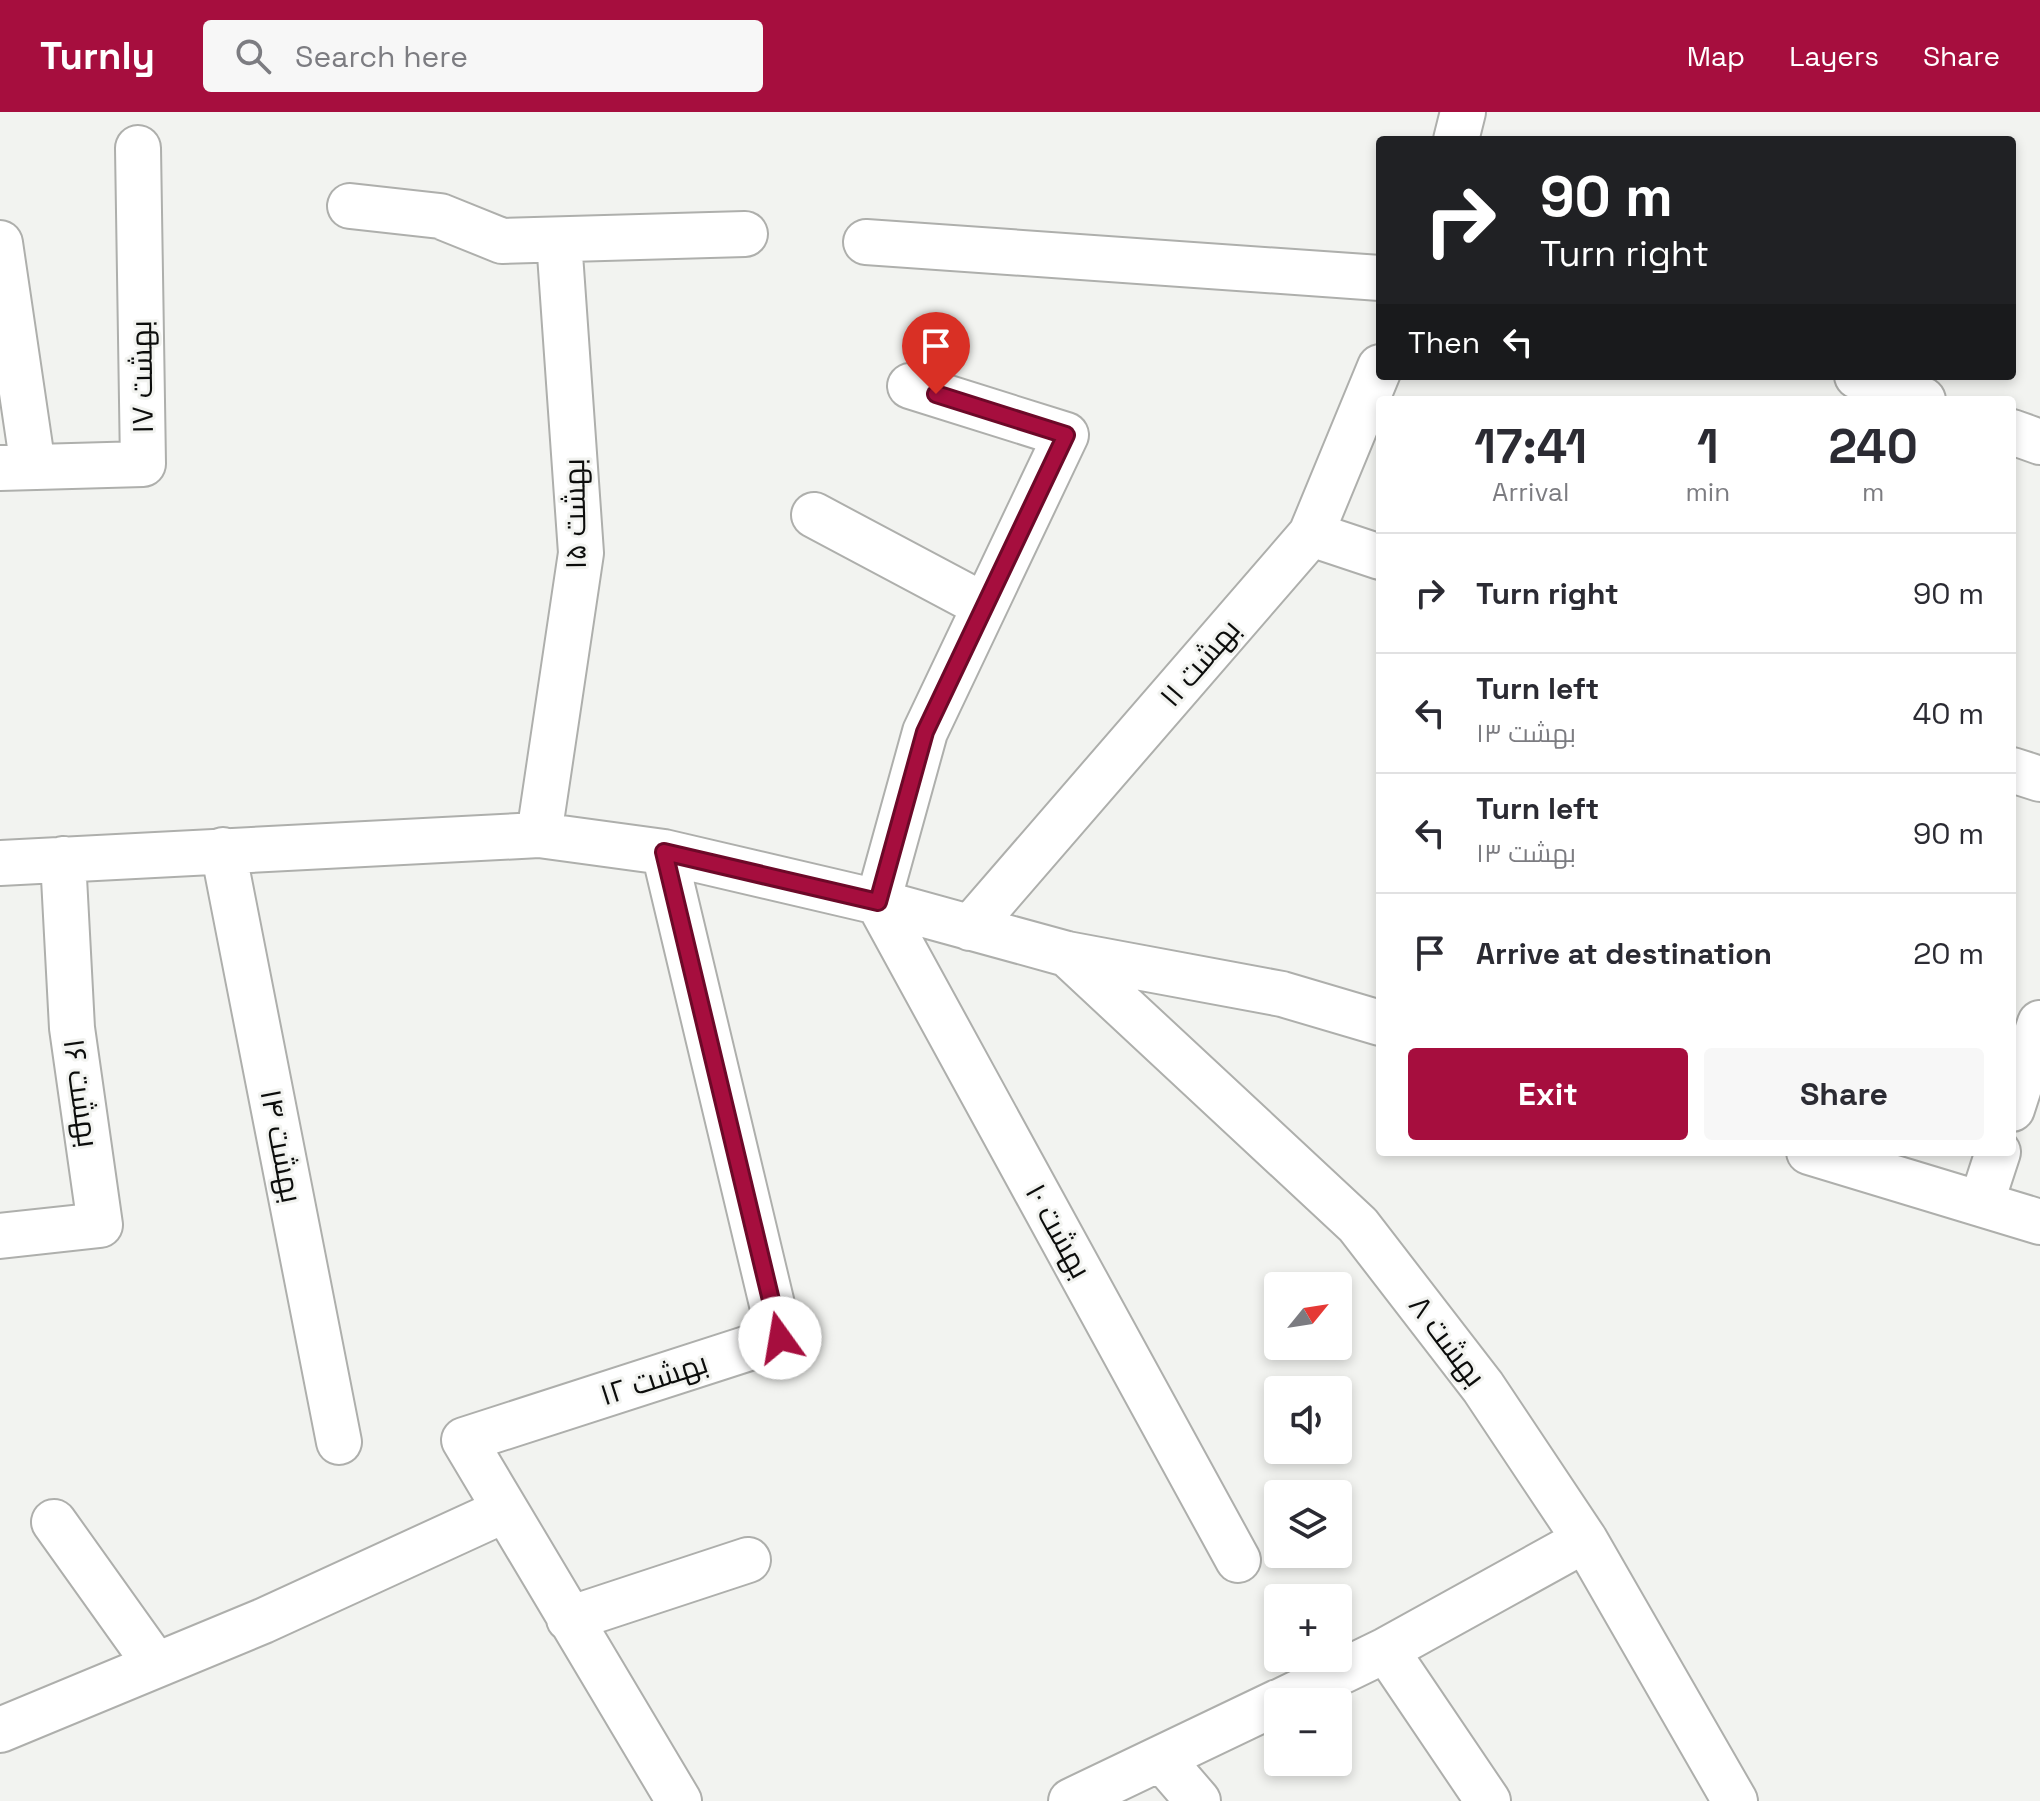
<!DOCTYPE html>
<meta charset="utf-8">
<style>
body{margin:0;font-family:"Space Grotesk",Cairo,sans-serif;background:#f7f7f7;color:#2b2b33;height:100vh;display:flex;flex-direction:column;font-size:30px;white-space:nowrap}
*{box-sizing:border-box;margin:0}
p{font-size:26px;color:#7c7c81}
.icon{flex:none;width:44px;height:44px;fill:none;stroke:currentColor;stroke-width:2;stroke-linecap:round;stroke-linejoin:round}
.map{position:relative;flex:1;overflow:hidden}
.drawer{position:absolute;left:1376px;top:284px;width:640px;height:760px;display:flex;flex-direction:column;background:#fff;border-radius:8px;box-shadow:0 4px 12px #0003}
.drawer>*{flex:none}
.hud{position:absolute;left:1376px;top:24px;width:640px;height:244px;border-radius:8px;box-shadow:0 4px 12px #0003;background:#202124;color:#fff;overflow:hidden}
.needle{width:52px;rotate:60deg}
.buttons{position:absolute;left:1264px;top:1160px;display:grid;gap:16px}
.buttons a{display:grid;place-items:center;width:88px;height:88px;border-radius:8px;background:#fff;box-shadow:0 4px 12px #0003;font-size:40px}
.pin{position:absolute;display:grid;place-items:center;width:68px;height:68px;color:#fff;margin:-82px -34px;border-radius:50% 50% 50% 0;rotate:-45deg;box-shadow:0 0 8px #0007}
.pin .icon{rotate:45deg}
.me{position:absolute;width:88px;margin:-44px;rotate:347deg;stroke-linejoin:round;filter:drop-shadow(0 0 6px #0008)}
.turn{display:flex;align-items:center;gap:28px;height:168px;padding:0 32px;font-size:36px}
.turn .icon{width:104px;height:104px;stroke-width:2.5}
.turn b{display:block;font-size:56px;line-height:68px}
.then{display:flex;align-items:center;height:76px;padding:0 32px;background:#0003;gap:16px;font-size:30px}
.eta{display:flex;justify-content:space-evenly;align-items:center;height:136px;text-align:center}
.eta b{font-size:48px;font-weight:600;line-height:56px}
.primary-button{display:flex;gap:16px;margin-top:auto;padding:16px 32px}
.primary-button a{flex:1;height:92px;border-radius:8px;background:#a60e3e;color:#fff;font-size:32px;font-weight:600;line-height:92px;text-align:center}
.primary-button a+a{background:#f7f7f7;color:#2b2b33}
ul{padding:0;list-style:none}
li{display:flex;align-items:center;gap:24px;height:120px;padding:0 32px;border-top:2px solid #e1e1e2}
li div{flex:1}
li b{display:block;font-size:30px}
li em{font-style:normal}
header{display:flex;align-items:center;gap:48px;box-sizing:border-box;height:112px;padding:0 40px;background:#a60e3e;color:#fff}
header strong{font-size:38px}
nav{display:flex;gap:44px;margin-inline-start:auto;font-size:28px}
.search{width:560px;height:72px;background:#f7f7f7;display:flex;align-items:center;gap:20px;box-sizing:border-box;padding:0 28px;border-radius:8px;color:#7c7c81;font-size:30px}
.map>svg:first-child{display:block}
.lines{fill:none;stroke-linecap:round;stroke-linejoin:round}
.minor-casing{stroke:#aeafac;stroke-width:48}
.minor{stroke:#fff;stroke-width:44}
.route-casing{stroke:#6c0928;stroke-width:20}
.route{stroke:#a60e3e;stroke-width:14}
.labels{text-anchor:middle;stroke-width:6;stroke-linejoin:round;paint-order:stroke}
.street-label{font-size:30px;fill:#0c0d0c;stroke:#f2f3f0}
</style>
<header>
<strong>Turnly</strong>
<div class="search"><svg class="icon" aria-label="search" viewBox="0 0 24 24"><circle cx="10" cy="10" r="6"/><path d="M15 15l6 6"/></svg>Search here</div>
<nav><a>Map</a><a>Layers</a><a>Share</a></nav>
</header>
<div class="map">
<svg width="2040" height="1689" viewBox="0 0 2040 1689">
<rect width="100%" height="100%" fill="#f2f3f0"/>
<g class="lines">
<!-- minor casing -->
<g class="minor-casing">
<path id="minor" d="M1456,28L1463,0
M350,94L440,104L502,129L745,122
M866,130L1380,166
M0,131L33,355
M1857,264L1923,288
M910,274L1066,323L925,620L878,790L1238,1448
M2012,320L2040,330
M0,356L143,352L138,36
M814,403L983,493
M1311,422L1380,445
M2012,658L2040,667
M539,723L581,441L559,128
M223,738L339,1330
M664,740L780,1226L464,1328L679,1689
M0,751L539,723L664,740L878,790L1067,842L1282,882L1380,911
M970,816L1311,422L1380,255
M1067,842L1358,1113L1483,1275L1585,1428L1735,1689
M2012,997L2040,911
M1809,1040L2040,1110
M1981,1092L1998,1040
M0,1124L100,1113L72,916L63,747
M54,1410L156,1553
M569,1507L748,1448
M1386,1538L1488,1689
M1279,1590L1386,1538L1585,1428
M0,1618L263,1509L505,1398
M1161,1646L1198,1689
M1071,1689L1278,1590"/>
</g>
<!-- minor -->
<use href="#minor" class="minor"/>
</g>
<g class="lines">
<!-- route casing -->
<g class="route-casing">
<path id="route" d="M780,1226L664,740L878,790L925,620L1066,323L936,282"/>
</g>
<!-- route -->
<use href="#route" class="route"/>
</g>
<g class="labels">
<!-- street labels -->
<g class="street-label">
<text transform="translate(142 265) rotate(-91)" y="10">بهشت ۱۷</text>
<text transform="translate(575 402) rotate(-91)" y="10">بهشت ۱۵</text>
<text transform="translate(1200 551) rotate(-49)" y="10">بهشت ۱۱</text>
<text transform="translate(81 981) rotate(82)" y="10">بهشت ۱۶</text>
<text transform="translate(281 1034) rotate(79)" y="10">بهشت ۱۴</text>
<text transform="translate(1058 1119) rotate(61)" y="10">بهشت ۱۰</text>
<text transform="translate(1447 1229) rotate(53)" y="10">بهشت ۸</text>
<text transform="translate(654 1267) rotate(-18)" y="10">بهشت ۱۲</text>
</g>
</g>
</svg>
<div class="buttons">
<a><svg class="needle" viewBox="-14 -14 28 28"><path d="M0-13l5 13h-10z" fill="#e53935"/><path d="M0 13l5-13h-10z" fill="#7c7c81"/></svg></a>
<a><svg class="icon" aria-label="sound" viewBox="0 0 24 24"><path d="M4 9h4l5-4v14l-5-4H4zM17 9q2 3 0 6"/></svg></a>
<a><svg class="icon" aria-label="layers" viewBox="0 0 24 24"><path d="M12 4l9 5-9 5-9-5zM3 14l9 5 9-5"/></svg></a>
<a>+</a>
<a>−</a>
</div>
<div class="pin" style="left:936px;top:282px;background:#d93025"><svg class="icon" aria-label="arrive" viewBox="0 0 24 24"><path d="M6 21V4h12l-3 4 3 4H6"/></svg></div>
<svg class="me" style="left:780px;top:1226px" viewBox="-20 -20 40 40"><circle r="19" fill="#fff"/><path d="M0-13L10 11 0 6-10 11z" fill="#a60e3e"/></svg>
<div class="hud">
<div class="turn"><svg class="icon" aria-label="right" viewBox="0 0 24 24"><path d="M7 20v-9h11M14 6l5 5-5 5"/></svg><div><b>90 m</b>Turn right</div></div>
<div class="then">Then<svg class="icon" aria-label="left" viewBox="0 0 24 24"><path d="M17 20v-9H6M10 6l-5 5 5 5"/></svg></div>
</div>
<section class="drawer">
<div class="eta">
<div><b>17:41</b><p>Arrival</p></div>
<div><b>1</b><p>min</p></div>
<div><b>240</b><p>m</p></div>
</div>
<ul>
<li><svg class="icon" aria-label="right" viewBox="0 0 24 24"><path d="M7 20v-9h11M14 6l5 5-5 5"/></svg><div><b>Turn right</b></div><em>90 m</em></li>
<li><svg class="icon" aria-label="left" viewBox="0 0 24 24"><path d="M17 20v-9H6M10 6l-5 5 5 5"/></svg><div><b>Turn left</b><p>بهشت ۱۳</p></div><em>40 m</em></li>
<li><svg class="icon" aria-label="left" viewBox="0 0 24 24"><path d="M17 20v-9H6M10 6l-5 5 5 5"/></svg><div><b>Turn left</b><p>بهشت ۱۳</p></div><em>90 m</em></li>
<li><svg class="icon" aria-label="arrive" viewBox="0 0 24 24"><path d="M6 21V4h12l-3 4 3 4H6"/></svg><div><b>Arrive at destination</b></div><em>20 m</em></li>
</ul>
<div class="primary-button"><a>Exit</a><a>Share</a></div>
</section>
</div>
